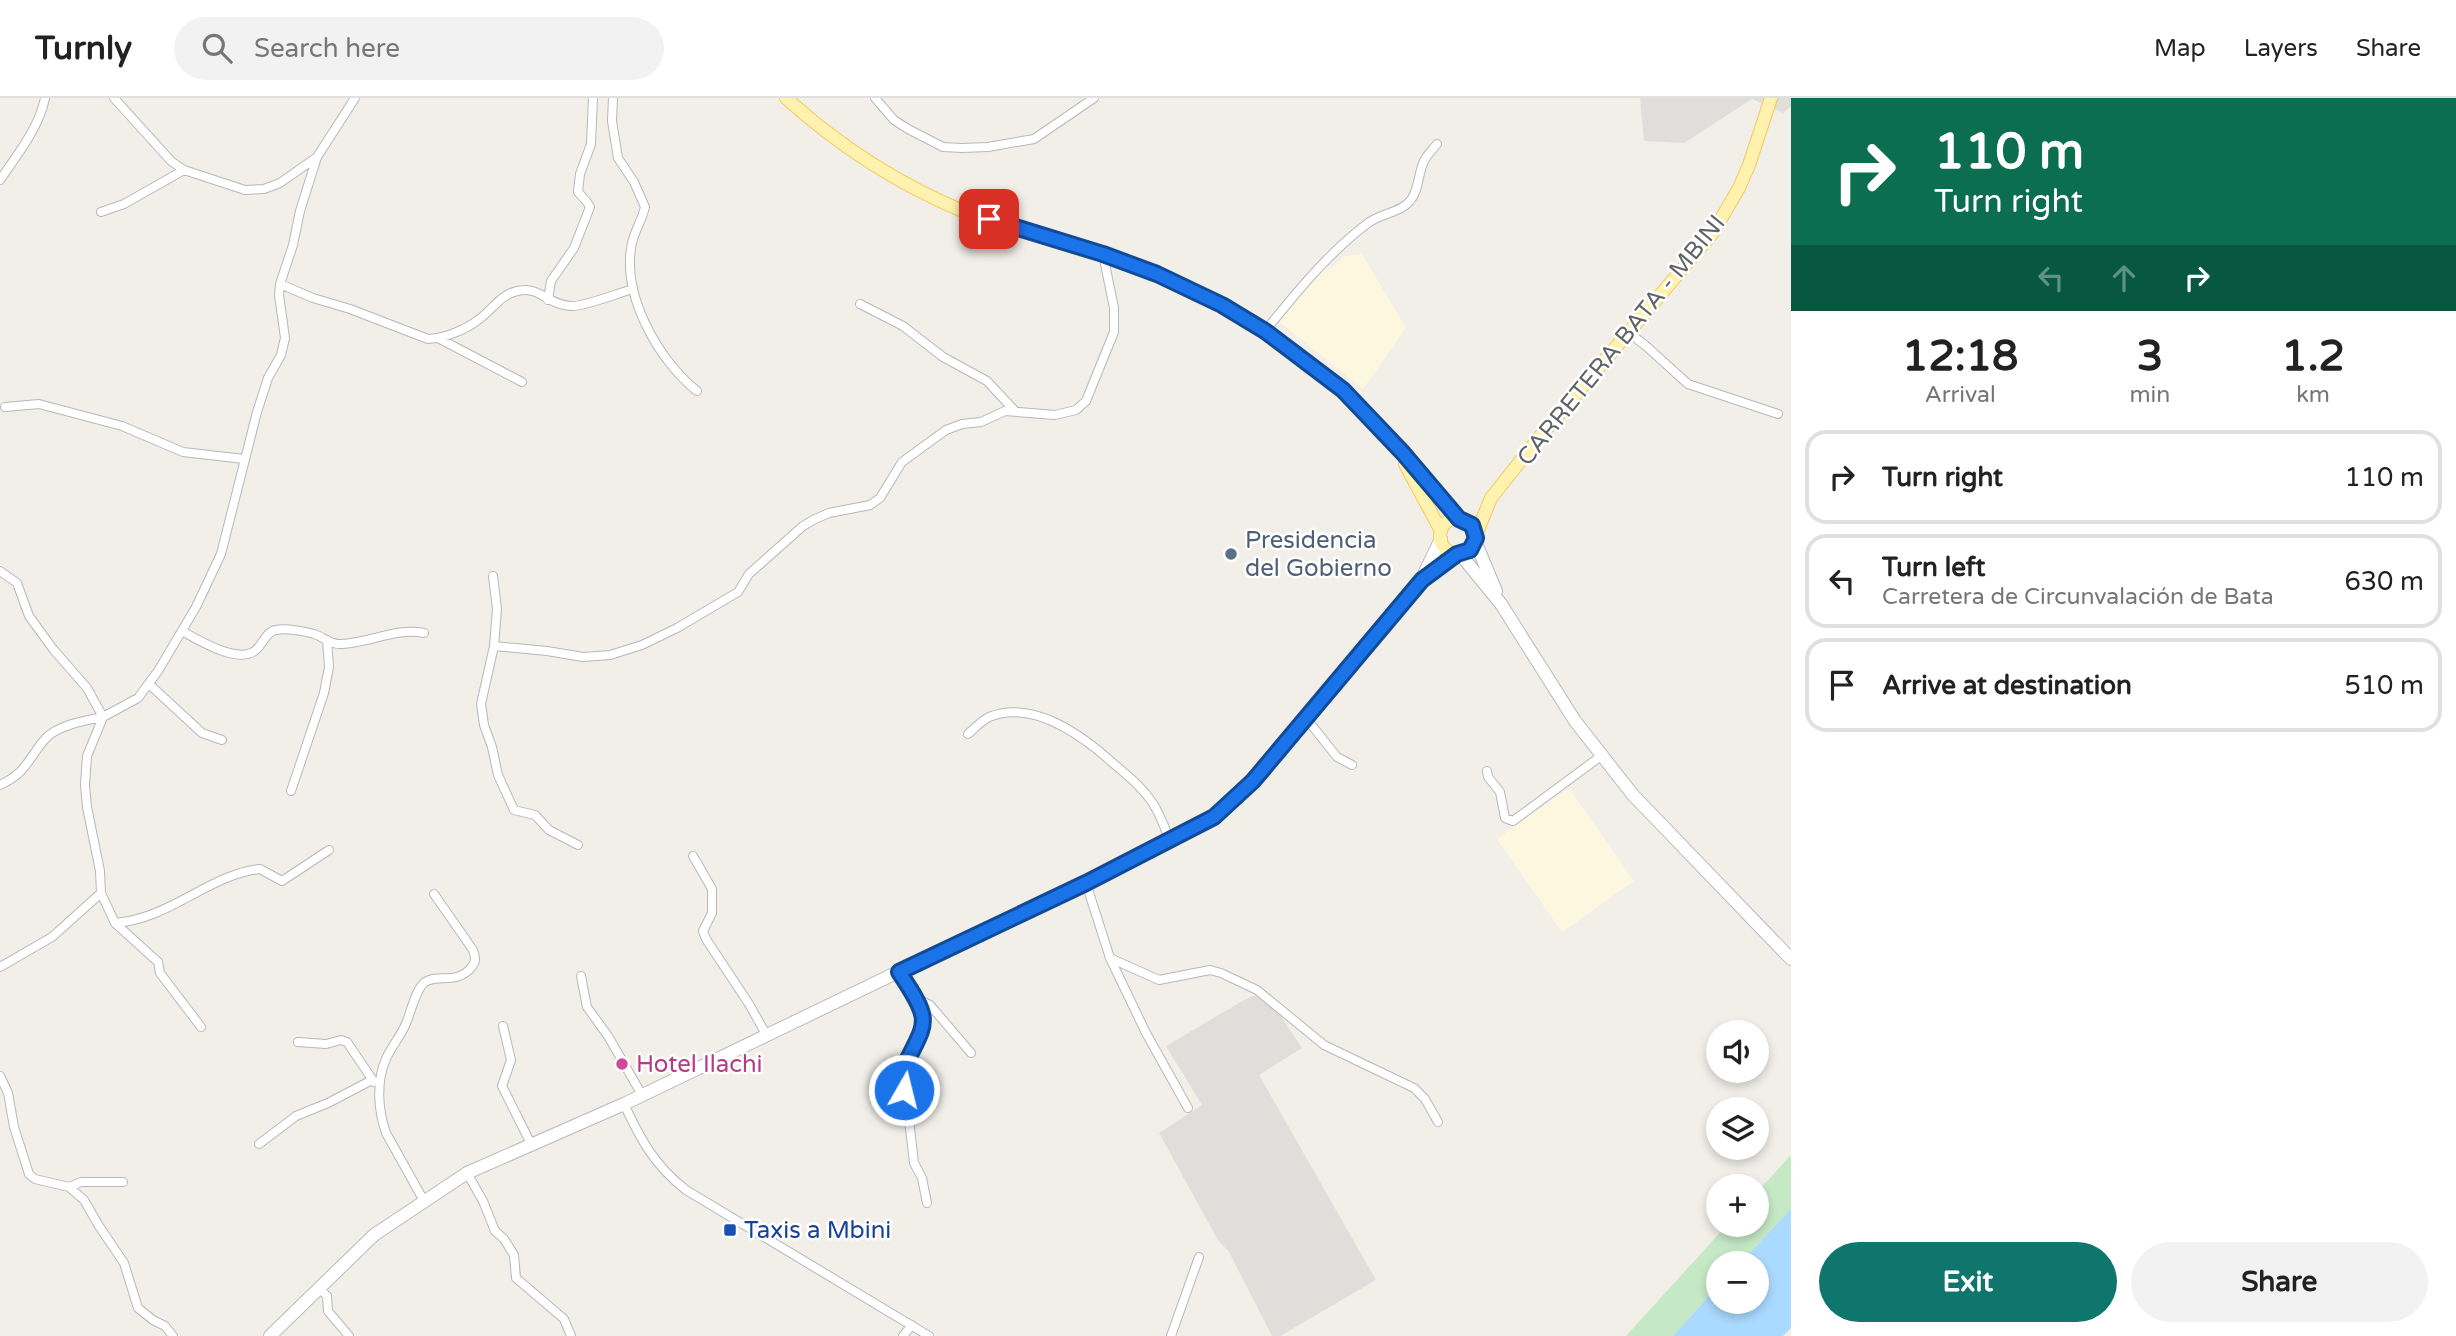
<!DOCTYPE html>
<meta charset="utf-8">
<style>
body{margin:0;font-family:"Varela Round",sans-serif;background:#f2f2f2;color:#222;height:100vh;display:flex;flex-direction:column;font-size:26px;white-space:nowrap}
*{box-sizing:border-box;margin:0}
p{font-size:23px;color:#767676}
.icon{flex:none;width:38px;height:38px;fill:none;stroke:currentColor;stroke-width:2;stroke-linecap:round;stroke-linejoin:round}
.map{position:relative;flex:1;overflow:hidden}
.sheet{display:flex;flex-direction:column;background:#fff;width:665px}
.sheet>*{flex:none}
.top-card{background:#0b6e4f;color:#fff;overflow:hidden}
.buttons{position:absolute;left:1706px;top:922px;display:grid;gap:14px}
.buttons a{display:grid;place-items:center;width:63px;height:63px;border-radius:50%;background:#fff;box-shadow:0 4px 10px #0003;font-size:35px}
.pin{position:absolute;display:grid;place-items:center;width:60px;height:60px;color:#fff;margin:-30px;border-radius:14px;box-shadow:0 4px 10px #0006}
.me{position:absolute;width:77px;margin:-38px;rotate:8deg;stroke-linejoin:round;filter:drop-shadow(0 0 5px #0008)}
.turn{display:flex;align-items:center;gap:24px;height:147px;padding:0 28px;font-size:32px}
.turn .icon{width:91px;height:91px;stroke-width:2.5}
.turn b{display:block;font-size:49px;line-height:60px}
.lanes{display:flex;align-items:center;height:66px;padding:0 28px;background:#0003;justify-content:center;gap:35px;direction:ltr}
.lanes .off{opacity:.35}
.eta{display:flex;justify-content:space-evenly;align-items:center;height:119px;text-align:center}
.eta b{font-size:42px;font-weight:700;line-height:49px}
.primary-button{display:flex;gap:14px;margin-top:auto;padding:14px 28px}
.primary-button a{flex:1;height:80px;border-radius:42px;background:#0f766e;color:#fff;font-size:28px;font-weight:700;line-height:80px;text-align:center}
.primary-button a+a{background:#f2f2f2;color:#222}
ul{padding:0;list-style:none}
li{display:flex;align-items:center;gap:21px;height:94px;margin:0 14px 10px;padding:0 14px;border:4px solid #e0e0e0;border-radius:21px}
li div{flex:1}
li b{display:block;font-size:26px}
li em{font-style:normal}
header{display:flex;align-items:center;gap:42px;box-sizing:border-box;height:98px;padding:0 35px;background:#fff;border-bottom:2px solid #e0e0e0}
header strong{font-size:33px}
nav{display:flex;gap:38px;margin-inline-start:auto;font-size:24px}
.search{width:490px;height:63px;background:#f2f2f2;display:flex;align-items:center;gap:18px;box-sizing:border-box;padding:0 24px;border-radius:38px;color:#767676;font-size:26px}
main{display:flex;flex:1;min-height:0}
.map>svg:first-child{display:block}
.commercial{fill:#fef7e0}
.industrial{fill:#e0deda}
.green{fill:#c5e8c5}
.water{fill:#aadaff}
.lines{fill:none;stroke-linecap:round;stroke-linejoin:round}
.street-casing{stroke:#b5b8bc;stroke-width:10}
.secondary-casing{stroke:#b6babf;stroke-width:14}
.primary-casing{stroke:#f2c960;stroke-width:14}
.street{stroke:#fff;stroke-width:8}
.secondary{stroke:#fff;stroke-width:12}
.primary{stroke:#fff2af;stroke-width:12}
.route-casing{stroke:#114b97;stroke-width:18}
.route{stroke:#1a73e8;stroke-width:12}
.service-dot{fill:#5c6f8a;stroke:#fff;stroke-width:2.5}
.hotel-dot{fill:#d1479c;stroke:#fff;stroke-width:2.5}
.transit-dot{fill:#1a4fb4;stroke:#fff;stroke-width:2.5}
.labels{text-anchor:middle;stroke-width:5;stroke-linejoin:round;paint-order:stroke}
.street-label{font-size:24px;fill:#5f6368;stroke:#fff}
.service-label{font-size:24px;fill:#4e5e75;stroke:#fff;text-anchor:start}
.hotel-label{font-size:24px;fill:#b23c85;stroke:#fff;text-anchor:start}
.transit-label{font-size:24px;fill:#164399;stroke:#fff;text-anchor:start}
</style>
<header>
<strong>Turnly</strong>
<div class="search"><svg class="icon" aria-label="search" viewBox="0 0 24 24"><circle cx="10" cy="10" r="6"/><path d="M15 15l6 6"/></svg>Search here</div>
<nav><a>Map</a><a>Layers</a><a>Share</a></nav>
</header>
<main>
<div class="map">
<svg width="1791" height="1238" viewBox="0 0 1791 1238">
<rect width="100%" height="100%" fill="#f1efe8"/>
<!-- commercial -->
<path class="commercial" d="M1362,156L1406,230L1363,291L1277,222L1324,167L1331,170L1345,158Z
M1569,690L1634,783L1562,834L1497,741Z"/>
<!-- industrial -->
<path class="industrial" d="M1640,0H1791V8L1783,15L1752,1L1684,45L1644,43Z
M1258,896L1274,908L1302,950L1259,977L1376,1182L1280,1238H1272L1229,1154L1218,1142L1159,1035L1202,1007L1166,948L1244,902Z"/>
<!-- green -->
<path class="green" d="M1791,1057V1111L1740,1165L1718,1166V1188L1673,1238H1626L1727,1127H1757V1094Z"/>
<!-- water -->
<path class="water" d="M1791,1111V1230L1783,1238H1673L1718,1188V1204H1757V1166L1740,1165Z"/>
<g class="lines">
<!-- street casing -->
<g class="street-casing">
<path id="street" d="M114,0L171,63L184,72L245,92L264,91L280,85L317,59
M613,0L612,23L618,60L634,84L645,109C642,122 635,132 632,145C621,196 658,262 697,293
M875,0L894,22L908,31L943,49L962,50L988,49L1034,41L1094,0
M0,82C17,57 39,30 45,0
M101,114L124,106L184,72
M280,186L313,200L350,211L428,241C445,240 465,232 478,222C490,214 498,200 511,195C538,184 546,207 571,208C584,209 618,195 633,191
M548,202L551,183L574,150L590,109L587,104L578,94L580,76L591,46L593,0
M860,206L903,228L943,259L987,283L1014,312
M1265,233C1297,194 1327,156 1368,125C1381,115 1400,115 1410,103C1419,93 1418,75 1424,63C1427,57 1433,51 1437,46
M1628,234L1646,248L1688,286L1778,316
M438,240L522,284
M5,309L39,306L122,328L183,354L244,361
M0,473L17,485L29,518L53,551L87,590L103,619C87,622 58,627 46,640C28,660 28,674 0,687
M493,478L497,511L494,548L481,606L484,627L492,649L498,677L514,712L535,717L549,732L578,747
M182,533C198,542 240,568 257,551C263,545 267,533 276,532C286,530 304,533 314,536C322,538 329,546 339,546C367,546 397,529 424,535
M494,548L547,553L583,559L610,557L642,547L677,530L738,494L749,476L803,428L815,421L829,415L870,407L880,400L902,364L946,332L962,326L981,324L1005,313L1055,317L1076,312L1086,303L1114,234V210L1103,156
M149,586L202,635L222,642
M1306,620L1337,659L1352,667
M968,636C975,630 981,623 989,619C1034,601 1083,638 1114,666C1128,678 1142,689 1152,704C1160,716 1165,730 1170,743
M1487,673L1488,679L1500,694L1505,720L1513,723L1601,658
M291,693L324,595L329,569L327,542
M693,758L712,791V815L703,833L706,841L749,906L767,938
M1086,785L1110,860L1146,935L1188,1010
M101,795L115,825L158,864L160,875L201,929
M115,825C170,821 210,776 260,771L282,783L329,752
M1110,860L1159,882L1210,872L1221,875L1257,892L1324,947L1414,990L1425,1001L1438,1024
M0,869L52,839L101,795L100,773L87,709L85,687L87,658L103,619L138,600L158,573L196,509L221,456L257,314L268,280L281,257L285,240L279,197L280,186L293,147L300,113L317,59L355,0
M899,874C935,929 925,922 900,978L909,1022L914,1065L922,1080L927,1105
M581,878L587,909L608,938L642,997
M916,900L930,907L971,955
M503,928L511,962L502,988L531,1046
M298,944L326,946L341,942L347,944L374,984
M0,978L8,995L14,1029L29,1076L35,1081L69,1089L84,1102L99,1128L124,1165L138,1210L153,1222L165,1228L173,1238
M624,1006C641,1042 654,1067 686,1092L929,1238
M259,1046L296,1018L328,1005L372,982
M467,1075L483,1103L495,1133L504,1141L514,1157L516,1180L564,1221L571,1238
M69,1089L81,1084H123
M424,1103L386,1035C378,1012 376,983 386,961C392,947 402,937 407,923C411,913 416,891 425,884C439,875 454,887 470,871C476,865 476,860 473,852L434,796
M319,1190L327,1198L328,1213L349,1238
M903,1238L912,1227
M1171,1238L1199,1159"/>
</g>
<!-- secondary casing -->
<g class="secondary-casing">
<path id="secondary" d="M1475,443L1496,493
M1460,456L1501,506L1575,623L1633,697L1791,861
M1427,477L1457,456
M270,1238L374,1137L467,1075L624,1006L1008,821L1086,785L1214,719L1253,683L1384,528L1421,482L1441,441"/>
</g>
<!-- primary casing -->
<g class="primary-casing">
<path id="primary" d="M786,0C838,47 900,87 965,114C986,122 1009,127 1031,134C1083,150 1136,166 1186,189C1237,212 1304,256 1345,294C1387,333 1422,378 1459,421
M1405,366L1441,433
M1440 438a18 18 0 1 1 36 0a18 18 0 1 1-36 0Z
M1476,437L1491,400L1538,341L1712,136L1739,90L1749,67L1771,0"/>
</g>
<!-- street -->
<use href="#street" class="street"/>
<!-- secondary -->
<use href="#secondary" class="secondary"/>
<!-- primary -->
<use href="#primary" class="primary"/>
</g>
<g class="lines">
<!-- route casing -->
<g class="route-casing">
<path id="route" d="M904,992L900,978C925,922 936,929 899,874L1086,785L1214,719L1253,683L1422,482L1457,456L1470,452L1476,440L1472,427L1459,421L1403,355L1343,292L1265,233L1222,207L1157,176L1103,156L989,121"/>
</g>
<!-- route -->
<use href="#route" class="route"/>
</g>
<!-- markers -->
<circle class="service-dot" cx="1231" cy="456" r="7"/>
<circle class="hotel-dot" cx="622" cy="966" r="7"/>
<rect class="transit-dot" x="723" y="1125" width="14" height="14" rx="3.5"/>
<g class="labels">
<!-- street labels -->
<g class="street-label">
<text transform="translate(1621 242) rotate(-51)" y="8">CARRETERA BATA - MBINI</text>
</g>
<!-- service labels -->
<g class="service-label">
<text x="1245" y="450">Presidencia<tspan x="1245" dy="28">del Gobierno</tspan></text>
</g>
<!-- hotel labels -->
<g class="hotel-label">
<text x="636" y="974">Hotel Ilachi</text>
</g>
<!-- transit labels -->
<g class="transit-label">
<text x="744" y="1140">Taxis a Mbini</text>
</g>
</g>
</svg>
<div class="buttons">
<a><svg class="icon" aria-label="sound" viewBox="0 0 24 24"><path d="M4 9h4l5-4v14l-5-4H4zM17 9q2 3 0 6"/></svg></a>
<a><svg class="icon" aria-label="layers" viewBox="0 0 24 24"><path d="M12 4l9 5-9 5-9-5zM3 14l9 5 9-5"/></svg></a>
<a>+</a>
<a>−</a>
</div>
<div class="pin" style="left:989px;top:121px;background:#d93025"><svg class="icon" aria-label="arrive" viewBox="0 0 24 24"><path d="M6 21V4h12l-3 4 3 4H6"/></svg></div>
<svg class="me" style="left:904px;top:992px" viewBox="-20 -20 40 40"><circle r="17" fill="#1a73e8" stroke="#fff" stroke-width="3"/><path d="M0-11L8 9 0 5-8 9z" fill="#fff"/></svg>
</div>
<section class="sheet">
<div class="top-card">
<div class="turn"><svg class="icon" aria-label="right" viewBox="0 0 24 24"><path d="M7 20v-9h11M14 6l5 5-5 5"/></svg><div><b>110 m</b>Turn right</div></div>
<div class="lanes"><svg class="icon off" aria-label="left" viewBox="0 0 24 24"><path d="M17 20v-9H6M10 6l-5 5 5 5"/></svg><svg class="icon off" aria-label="ahead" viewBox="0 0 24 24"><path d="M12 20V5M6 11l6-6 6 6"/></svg><svg class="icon" aria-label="right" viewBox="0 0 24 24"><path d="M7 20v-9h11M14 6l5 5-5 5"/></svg></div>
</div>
<div class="eta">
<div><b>12:18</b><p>Arrival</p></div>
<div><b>3</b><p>min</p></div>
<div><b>1.2</b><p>km</p></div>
</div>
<ul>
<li><svg class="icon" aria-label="right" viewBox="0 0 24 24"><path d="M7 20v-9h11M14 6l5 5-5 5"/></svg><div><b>Turn right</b></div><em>110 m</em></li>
<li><svg class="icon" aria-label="left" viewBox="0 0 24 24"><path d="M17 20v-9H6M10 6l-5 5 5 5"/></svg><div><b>Turn left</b><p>Carretera de Circunvalación de Bata</p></div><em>630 m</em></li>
<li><svg class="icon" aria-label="arrive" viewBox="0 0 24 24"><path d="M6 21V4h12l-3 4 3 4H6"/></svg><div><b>Arrive at destination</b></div><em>510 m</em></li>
</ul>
<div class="primary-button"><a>Exit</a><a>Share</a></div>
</section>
</main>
